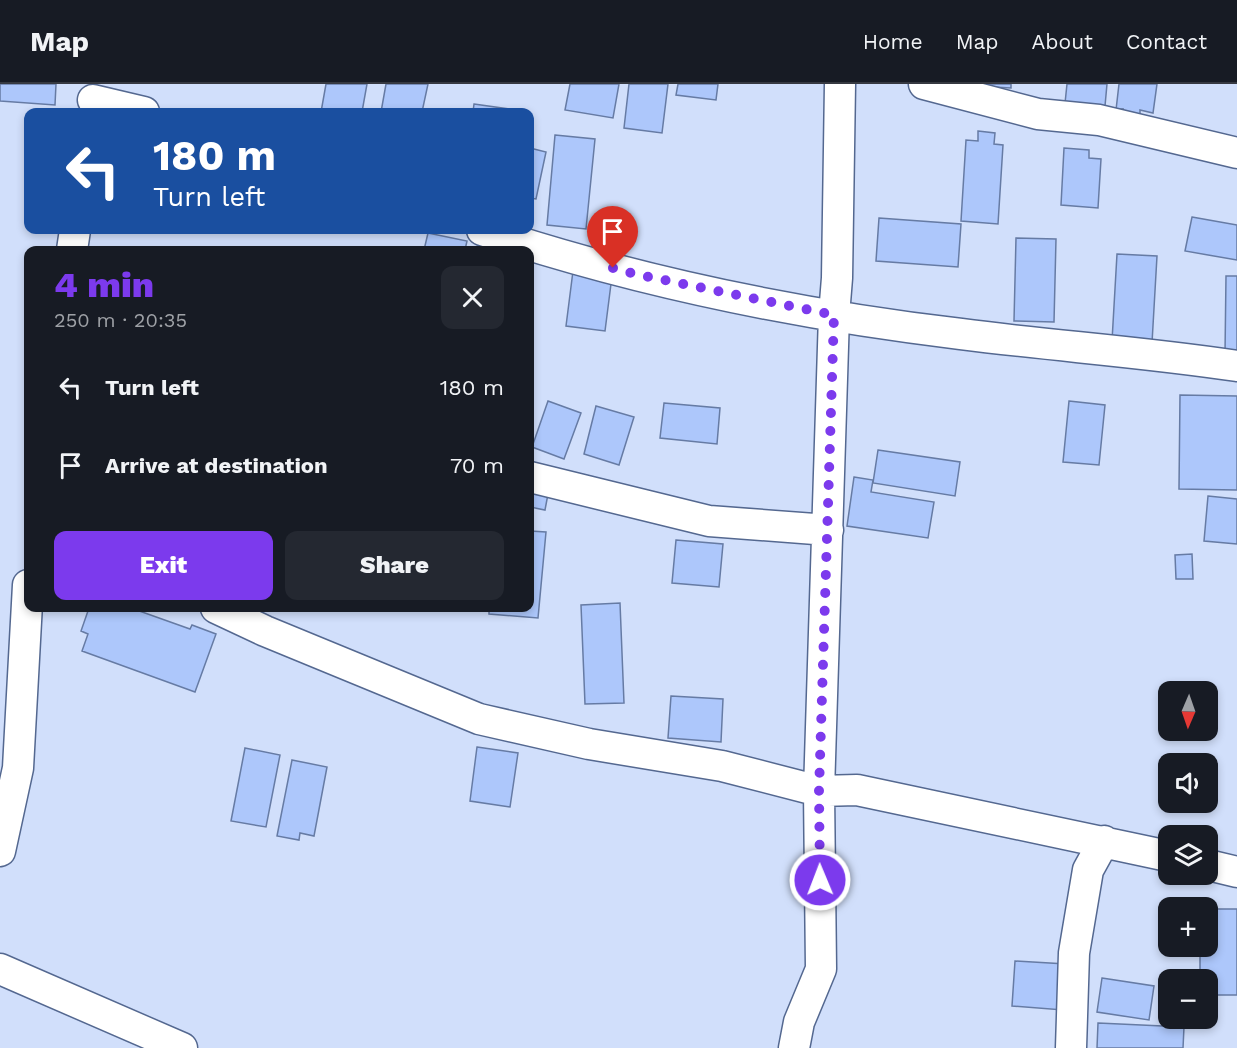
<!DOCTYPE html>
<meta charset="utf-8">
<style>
body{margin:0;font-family:"Work Sans",sans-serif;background:#242831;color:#f1f3f6;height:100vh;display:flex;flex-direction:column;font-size:22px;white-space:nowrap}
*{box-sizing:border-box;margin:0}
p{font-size:20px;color:#9ea1a6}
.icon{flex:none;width:33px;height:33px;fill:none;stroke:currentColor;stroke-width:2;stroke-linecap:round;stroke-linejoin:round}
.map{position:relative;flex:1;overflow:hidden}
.sheet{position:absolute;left:24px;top:162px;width:510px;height:366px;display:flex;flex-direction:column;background:#171b24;border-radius:12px;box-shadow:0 3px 9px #0003}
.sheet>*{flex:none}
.hud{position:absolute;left:24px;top:24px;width:510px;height:126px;border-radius:12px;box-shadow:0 3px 9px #0003;background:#1a4fa0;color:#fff;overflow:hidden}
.needle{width:39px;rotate:182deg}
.fabs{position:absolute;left:1158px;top:597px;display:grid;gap:12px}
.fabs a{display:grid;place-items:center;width:60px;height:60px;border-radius:12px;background:#171b24;box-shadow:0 3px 9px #0003;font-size:30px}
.pin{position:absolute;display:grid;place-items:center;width:51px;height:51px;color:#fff;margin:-62px -26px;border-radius:50% 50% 50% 0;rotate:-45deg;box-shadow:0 0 6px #0007}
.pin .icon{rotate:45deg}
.me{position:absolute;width:66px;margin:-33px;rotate:359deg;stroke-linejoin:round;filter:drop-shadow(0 0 4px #0008)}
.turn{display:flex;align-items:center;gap:21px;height:126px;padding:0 30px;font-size:27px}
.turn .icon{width:78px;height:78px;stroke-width:2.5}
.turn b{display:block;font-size:42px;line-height:51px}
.round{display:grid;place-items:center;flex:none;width:63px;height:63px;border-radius:12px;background:#242831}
.overview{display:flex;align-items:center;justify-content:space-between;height:102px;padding:0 30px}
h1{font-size:36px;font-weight:800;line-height:45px;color:#7c3aed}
.action{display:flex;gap:12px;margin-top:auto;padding:12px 30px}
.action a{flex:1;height:69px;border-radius:12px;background:#7c3aed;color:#fff;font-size:24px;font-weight:800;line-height:69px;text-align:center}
.action a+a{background:#242831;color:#f1f3f6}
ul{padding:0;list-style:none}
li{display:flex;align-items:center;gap:18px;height:78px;padding:0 30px}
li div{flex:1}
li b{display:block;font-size:22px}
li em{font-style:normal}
header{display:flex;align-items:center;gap:36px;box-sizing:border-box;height:84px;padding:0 30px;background:#171b24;border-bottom:2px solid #363941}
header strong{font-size:28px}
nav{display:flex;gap:33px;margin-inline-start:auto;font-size:21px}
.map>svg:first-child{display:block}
.building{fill:#adc7fb;stroke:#667ba4;stroke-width:1.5}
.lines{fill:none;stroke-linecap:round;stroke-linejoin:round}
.minor-casing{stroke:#546890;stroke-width:33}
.minor{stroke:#fff;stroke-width:30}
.route{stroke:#7c3aed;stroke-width:10;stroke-dasharray:0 18}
</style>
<header>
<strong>Map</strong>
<nav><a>Home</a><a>Map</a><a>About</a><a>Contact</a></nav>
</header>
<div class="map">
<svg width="1237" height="964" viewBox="0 0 1237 964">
<rect width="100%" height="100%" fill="#d1dffb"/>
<!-- building -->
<path class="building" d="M0,0H56L55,21L0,17Z
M326,0H367L362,28H321Z
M386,0H428L422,28H381Z
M570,0H619L613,34L565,26Z
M629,0H668L662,49L624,44Z
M678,0H718L716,16L676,11Z
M975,0H1011V4L975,2Z
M1067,0H1107L1104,33L1064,29Z
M1119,0H1157L1153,29L1140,26V32H1122L1123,25L1116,26Z
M474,20L509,25V28H473Z
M978,47L995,49L994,60L1003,61L998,140L961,137L966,56L978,57Z
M555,51L595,55L586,145L547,141Z
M530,64L546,68L536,115L530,114Z
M1064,64L1089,66V74L1101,75L1098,124L1061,121Z
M1192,133L1237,141V176L1185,167Z
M879,134L961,140L958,183L876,177Z
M428,149L467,157L465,166H424Z
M1016,154L1056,155L1054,238L1014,237Z
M1117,170L1157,172L1152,259L1112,257Z
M573,187L612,192L605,247L566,242Z
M1226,192H1237V271L1225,270Z
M1180,311L1237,312V406L1179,405Z
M548,317L581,329L564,375L532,363Z
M1069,317L1105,321L1099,381L1063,378Z
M664,319L720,324L717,360L660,354Z
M596,322L634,333L619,381L584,370Z
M878,366L960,378L955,412L873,399Z
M854,393L873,396L871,408L934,418L928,454L847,442Z
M530,406L548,410L545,426L530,423Z
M1208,412L1237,415V460L1204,457Z
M530,447L546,448L538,534L489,530V524H530Z
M676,456L723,460L719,503L672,499Z
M1192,470L1193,495H1176L1175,471Z
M620,519L624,619L585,620L581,521Z
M89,524H131L190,545L192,541L216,550L195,608L82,567L88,550L81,547Z
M671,612L723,615L721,658L668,654Z
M477,663L518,669L510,723L470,717Z
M245,664L280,671L266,743L231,737Z
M292,676L327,683L314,752L300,749L299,756L277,752Z
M1208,825H1237V911H1208V896H1200V862H1208Z
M1015,877L1066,880L1063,926L1012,922Z
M1102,894L1154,902L1149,936L1097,928Z
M1098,939L1184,943L1183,964H1097Z"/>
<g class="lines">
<!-- minor casing -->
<g class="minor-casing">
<path id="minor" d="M924,0L1038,30L1099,36L1237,69
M93,16L144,28
M482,146C635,197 801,231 961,250C1053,262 1145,268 1237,282
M72,166L75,146
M530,393L709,437L828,446
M216,524L265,547L479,635L589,660L722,682L819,707L857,706L1168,772
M0,767L18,684L28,501
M1208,781L1237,788
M0,885L182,964
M794,964L799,938L821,885L819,707L834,231L837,194L840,0
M1071,964L1074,869L1088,786L1104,757"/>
</g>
<!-- minor -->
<use href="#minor" class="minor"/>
</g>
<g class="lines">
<!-- route -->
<path class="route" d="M613,184L635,190L834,231L819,707L820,796"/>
</g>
</svg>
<div class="fabs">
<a><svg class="needle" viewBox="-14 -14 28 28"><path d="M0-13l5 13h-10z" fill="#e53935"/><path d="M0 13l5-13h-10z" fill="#9ea1a6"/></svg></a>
<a><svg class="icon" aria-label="sound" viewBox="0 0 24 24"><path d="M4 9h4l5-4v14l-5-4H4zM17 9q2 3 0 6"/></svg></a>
<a><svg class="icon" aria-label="layers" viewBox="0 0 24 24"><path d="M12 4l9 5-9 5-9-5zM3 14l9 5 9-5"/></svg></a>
<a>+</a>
<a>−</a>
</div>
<div class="pin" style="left:613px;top:184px;background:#d93025"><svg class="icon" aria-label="arrive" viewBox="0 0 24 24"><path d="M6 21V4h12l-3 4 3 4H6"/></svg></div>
<svg class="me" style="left:820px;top:796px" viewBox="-20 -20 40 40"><circle r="17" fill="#7c3aed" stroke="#fff" stroke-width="3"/><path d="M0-11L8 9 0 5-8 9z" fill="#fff"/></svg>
<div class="hud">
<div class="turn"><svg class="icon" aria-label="left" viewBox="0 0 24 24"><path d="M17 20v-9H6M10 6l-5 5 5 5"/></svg><div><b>180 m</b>Turn left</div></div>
</div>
<section class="sheet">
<div class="overview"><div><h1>4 min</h1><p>250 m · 20:35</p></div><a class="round"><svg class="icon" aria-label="close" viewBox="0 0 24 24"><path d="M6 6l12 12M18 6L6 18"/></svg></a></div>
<ul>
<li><svg class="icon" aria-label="left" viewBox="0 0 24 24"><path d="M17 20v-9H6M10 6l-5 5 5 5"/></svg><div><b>Turn left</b></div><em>180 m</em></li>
<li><svg class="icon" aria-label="arrive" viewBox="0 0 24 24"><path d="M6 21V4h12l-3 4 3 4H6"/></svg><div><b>Arrive at destination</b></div><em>70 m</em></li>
</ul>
<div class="action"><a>Exit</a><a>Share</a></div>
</section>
</div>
